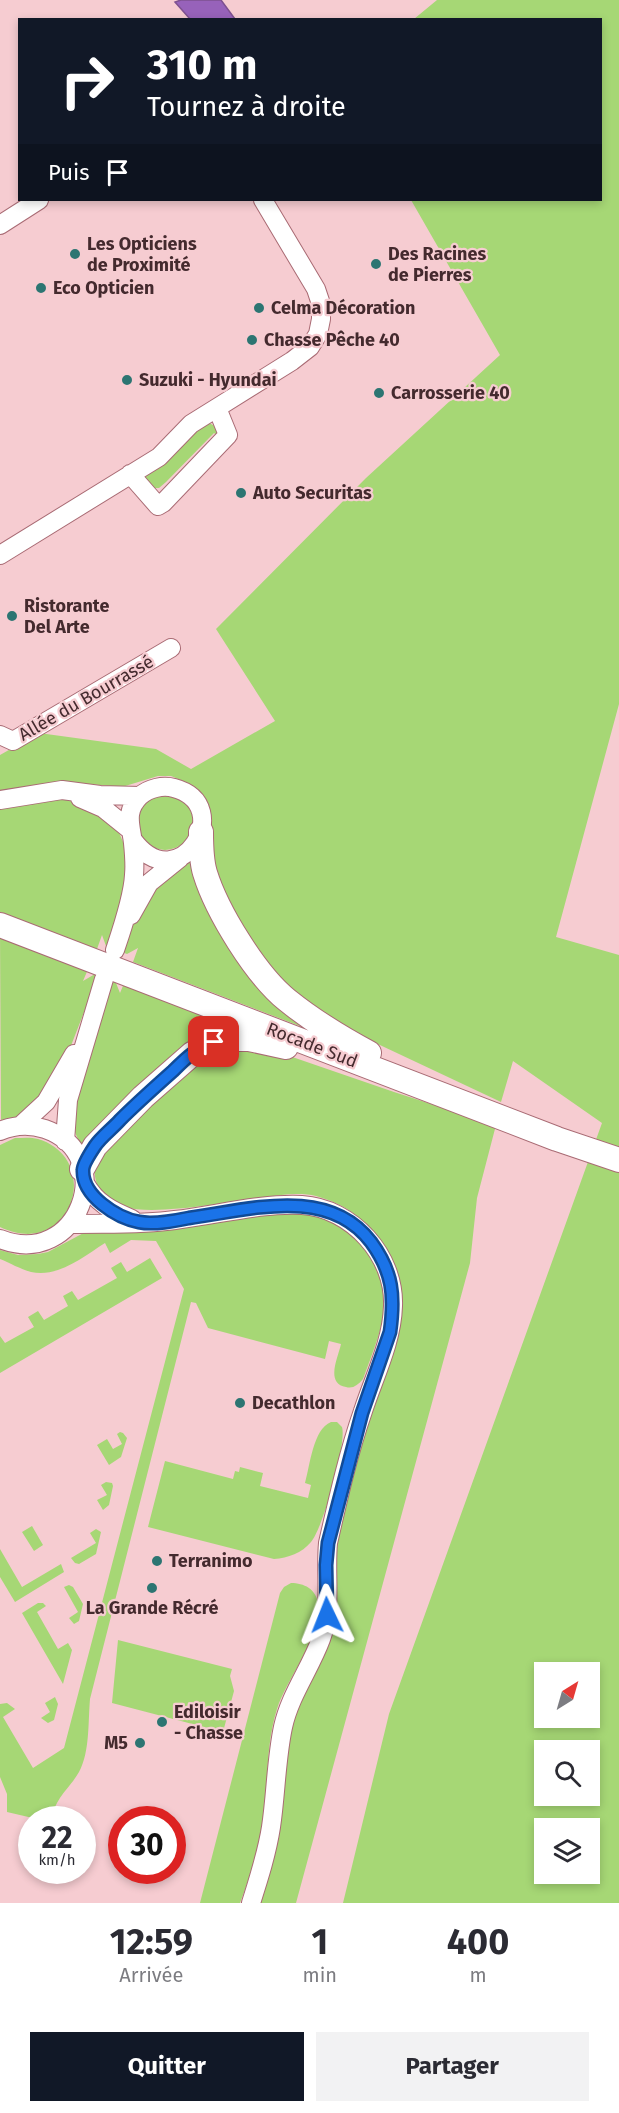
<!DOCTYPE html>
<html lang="fr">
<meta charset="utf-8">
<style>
body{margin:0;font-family:"Fira Sans",sans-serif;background:#f2f2f3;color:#2b2b33;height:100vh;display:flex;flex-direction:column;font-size:22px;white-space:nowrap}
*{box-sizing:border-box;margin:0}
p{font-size:20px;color:#7c7c81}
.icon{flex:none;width:33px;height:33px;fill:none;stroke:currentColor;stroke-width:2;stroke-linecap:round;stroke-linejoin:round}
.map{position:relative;height:1903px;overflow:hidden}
.details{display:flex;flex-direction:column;background:#fff;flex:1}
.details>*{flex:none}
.guide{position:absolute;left:18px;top:18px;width:584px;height:183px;border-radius:0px;box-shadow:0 3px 9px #0003;background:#111827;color:#fff;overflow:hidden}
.needle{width:39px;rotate:37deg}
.tools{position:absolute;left:534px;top:1662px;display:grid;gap:12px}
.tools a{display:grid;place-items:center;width:66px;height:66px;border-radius:0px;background:#fff;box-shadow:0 3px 9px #0003;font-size:30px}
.speed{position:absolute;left:18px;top:1806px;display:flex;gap:12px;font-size:30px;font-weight:700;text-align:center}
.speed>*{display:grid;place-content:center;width:78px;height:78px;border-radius:50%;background:#fff;box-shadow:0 3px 9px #0003;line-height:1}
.speed small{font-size:15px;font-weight:400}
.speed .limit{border:9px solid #d22;background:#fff;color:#111}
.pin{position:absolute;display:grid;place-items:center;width:51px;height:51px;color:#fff;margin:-26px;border-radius:12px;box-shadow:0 3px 9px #0006}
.me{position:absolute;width:66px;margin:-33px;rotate:358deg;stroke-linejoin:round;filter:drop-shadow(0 0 4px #0008)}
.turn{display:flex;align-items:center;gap:21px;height:126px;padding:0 30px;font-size:27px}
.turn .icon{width:78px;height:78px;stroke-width:2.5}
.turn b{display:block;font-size:42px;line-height:51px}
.then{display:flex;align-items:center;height:57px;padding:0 30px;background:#0003;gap:12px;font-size:22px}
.eta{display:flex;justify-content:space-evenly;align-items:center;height:102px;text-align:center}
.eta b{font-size:36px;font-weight:700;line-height:42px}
.cta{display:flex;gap:12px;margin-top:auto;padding:12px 30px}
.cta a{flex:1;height:69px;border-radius:0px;background:#111827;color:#fff;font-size:24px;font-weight:700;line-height:69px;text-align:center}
.cta a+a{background:#f2f2f3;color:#2b2b33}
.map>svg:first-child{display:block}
.green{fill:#a6d775;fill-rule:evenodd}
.water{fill:#9762ba;stroke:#7e5190;stroke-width:1.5}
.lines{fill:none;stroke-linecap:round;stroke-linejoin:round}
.minor-casing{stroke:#a96b74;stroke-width:20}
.major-casing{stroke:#a96b74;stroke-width:26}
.minor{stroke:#fff;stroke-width:18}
.major{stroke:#fff;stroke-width:24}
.route-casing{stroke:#114b97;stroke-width:15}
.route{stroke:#1a73e8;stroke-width:10}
.poi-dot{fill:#2c7572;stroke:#f6ccd1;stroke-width:2}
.labels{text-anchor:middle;stroke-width:4.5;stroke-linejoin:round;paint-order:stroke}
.poi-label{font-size:18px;font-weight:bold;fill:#442a2e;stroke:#f6ccd1;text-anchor:start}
.street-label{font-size:18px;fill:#442a2e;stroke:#f6ccd1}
</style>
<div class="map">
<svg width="619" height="1903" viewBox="0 0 619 1903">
<rect width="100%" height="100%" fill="#f6ccd1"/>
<!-- green -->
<path class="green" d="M437,0H619V704L556,937L619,955V1903H343L389,1714L602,1123L513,1061L501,1102L331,1022L273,974L216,886L209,832L210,813L202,794L188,783L171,776H158L122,787L67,782L0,792V755L39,733L156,749L191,769L275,721L216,629L366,478L500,355L411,200H600V20L414,19ZM544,1672H590V1718H544ZM544,1750H590V1796H544ZM544,1828H590V1874H544Z
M209,423L215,426L219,437L214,433L166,482L159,488H153L145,478L147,472L194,432Z
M137 822a28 28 0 1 1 56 0a28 28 0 1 1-56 0Z
M56,798L75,799L117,828L127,851L130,872L109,947L106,946L102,935L97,949L0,912V806Z
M194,858L305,1028L133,962L138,948L127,954L122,952L135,917L155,885Z
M0,932L89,967L83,981L95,974L98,976L67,1056L37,1104L23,1116L1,1120Z
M111,981L116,983L120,993L125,981L244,1026L84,1149C76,1138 73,1128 71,1114Z
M218,1046L272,1050L394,1092L496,1125L477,1198L470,1263L296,1903H257L286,1741L302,1690L395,1267C375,1231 359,1208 316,1196C299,1192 279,1195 261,1198C227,1202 156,1216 124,1207C95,1199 90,1175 98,1149Z
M15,1138C22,1138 31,1137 38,1139C104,1159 72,1261 0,1227V1145Z
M278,1210C292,1212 316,1212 328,1217C342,1223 354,1234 363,1246C400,1294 381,1329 363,1379C358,1385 353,1389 346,1387C325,1383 338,1358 341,1344L329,1341L325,1359L208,1328L196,1303L191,1302L90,1699C88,1722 90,1752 79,1772C67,1792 58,1794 51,1819H37L7,1812V1794L0,1777V1704L7,1703L15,1709L3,1717L33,1768L64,1748L184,1289L156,1241L131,1240L110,1253L105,1243C83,1257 58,1278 31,1272C20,1269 10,1263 0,1259V1250L18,1255L38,1254L48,1252L91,1229Z
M150,1258L162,1278L0,1373V1336L5,1343L34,1327L28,1317L38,1311L44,1320L68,1306L63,1296L72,1291L78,1300L117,1278L111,1268L121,1262L127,1272Z
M331,1422H337L342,1427C347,1444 323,1528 311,1542C302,1553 288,1558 274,1559L148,1527L165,1461L233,1479L235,1471L239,1472L240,1467L263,1473L260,1486L308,1498L311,1485L305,1483C310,1466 313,1429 331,1422Z
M120,1432L123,1433L127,1438L121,1457L109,1465L97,1445L107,1439L113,1449L122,1444L117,1434Z
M106,1482L112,1483L113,1486L109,1505L103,1510L97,1500L107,1495L101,1485Z
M32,1526L43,1545L34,1551L22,1532Z
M96,1529L101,1532L96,1554L79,1564L75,1563L71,1558L96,1543L90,1533Z
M0,1549L22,1587L61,1564L64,1572L15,1602L0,1577Z
M291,1583C304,1583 316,1589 318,1603C322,1638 287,1677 277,1709C267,1741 268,1773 265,1805C261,1838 252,1872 240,1903H200L280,1593L284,1587Z
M69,1585L73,1587L83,1604L79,1621L74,1624L69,1618L78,1612L64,1587Z
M38,1603H43L46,1606L37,1612L58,1649L68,1643L72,1650L63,1684L22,1613Z
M118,1640L232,1669L230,1676L234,1691L223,1732L112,1703Z
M55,1697L58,1704L54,1720L48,1723L41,1718L50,1712L45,1703Z"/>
<!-- water -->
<path class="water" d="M181,0H221L235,19H190L175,2Z"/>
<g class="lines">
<!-- minor casing -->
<g class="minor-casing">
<path id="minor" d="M0,225L39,200
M130,474L158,506L163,503L228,435L217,408
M0,555L159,457L191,424L292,361L310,347L318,334L321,319V304L316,289L263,200
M0,735L13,741L171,648
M80,798L103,808L129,829
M0,800L62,790L100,795L140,796
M131,915L149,883L180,858
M115,950C122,929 133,897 134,875C135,865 134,853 133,843C131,825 124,812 140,796C149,788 163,785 174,788C238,805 179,902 133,840
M20,1126L46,1102L74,1054
M0,1131C14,1125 30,1124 45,1129C120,1155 79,1270 0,1239
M65,1141L68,1100L104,979
M85,1183C96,1203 112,1211 132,1219
M70,1224C105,1223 141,1225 175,1220C217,1215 260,1203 302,1205C352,1208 395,1256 393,1306C392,1342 374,1377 363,1411C348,1454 338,1499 328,1543C325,1574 332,1609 321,1639C310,1669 290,1695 283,1727C276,1760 276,1794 271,1827C267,1853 259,1878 251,1903"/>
</g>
<!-- major casing -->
<g class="major-casing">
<path id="major" d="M201,832C201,845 201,860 205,873C217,912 256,975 287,1000C313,1021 341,1038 369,1053
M0,925L557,1139L619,1160
M82,1169L95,1146L143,1097L192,1054L214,1042L229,1039H249L286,1047"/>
</g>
<!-- minor -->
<use href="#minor" class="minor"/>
<!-- major -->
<use href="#major" class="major"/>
</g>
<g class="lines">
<!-- route casing -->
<g class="route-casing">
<path id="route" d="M214,1042C207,1046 200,1049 193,1053C186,1058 179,1065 173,1071C155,1087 137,1103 120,1120C112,1129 101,1137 95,1146C91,1152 83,1164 83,1170C82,1196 117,1218 139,1222C154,1225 174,1221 189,1218C249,1210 328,1185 371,1242C393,1272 395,1296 390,1332L362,1413L328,1543L326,1565L327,1615"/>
</g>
<!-- route -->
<use href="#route" class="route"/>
</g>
<!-- markers -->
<g class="poi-dot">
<circle cx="75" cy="254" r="6"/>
<circle cx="376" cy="264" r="6"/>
<circle cx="41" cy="288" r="6"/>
<circle cx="259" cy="308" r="6"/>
<circle cx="252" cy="340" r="6"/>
<circle cx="127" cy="380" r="6"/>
<circle cx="379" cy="393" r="6"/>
<circle cx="241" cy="493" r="6"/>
<circle cx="12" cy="616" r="6"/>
<circle cx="240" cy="1403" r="6"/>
<circle cx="157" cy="1561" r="6"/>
<circle cx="152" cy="1588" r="6"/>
<circle cx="162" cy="1722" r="6"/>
<circle cx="140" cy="1743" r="6"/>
</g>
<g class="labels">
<!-- poi labels -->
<g class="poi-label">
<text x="87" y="250">Les Opticiens<tspan x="87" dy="21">de Proximité</tspan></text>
<text x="388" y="260">Des Racines<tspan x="388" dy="21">de Pierres</tspan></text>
<text x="53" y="294">Eco Opticien</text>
<text x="271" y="314">Celma Décoration</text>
<text x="264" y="346">Chasse Pêche 40</text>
<text x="139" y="386">Suzuki - Hyundai</text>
<text x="391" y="399">Carrosserie 40</text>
<text x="253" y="499">Auto Securitas</text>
<text x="24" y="612">Ristorante<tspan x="24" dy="21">Del Arte</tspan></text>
<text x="252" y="1409">Decathlon</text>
<text x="169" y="1567">Terranimo</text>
<text x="152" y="1614" text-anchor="middle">La Grande Récré</text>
<text x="174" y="1718">Ediloisir<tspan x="174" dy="21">- Chasse</tspan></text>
<text x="128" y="1749" text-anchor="end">M5</text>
</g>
<!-- street labels -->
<g class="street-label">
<text transform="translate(86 698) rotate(-30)" y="6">Allée du Bourrassé</text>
<text transform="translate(312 1045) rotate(21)" y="6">Rocade Sud</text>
</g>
</g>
</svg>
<div class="tools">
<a><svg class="needle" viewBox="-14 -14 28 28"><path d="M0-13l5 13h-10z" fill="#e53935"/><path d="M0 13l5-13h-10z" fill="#7c7c81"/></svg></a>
<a><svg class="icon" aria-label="search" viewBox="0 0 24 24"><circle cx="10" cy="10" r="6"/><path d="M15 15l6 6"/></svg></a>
<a><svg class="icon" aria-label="layers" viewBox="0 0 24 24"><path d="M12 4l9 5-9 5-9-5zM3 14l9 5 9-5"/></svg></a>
</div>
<div class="speed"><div>22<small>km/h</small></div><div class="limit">30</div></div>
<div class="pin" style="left:214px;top:1042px;background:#d93025"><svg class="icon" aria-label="arrive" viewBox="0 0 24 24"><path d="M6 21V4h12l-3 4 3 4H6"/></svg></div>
<svg class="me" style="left:327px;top:1615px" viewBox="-20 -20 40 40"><path d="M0-17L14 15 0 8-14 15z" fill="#1a73e8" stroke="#fff" stroke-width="4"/></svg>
<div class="guide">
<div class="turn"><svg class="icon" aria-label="right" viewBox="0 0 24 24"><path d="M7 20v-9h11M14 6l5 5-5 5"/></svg><div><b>310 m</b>Tournez à droite</div></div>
<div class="then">Puis<svg class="icon" aria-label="arrive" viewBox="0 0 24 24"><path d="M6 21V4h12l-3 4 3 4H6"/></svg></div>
</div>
</div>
<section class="details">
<div class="eta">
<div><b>12:59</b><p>Arrivée</p></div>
<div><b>1</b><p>min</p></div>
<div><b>400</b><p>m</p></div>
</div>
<div class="cta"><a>Quitter</a><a>Partager</a></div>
</section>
